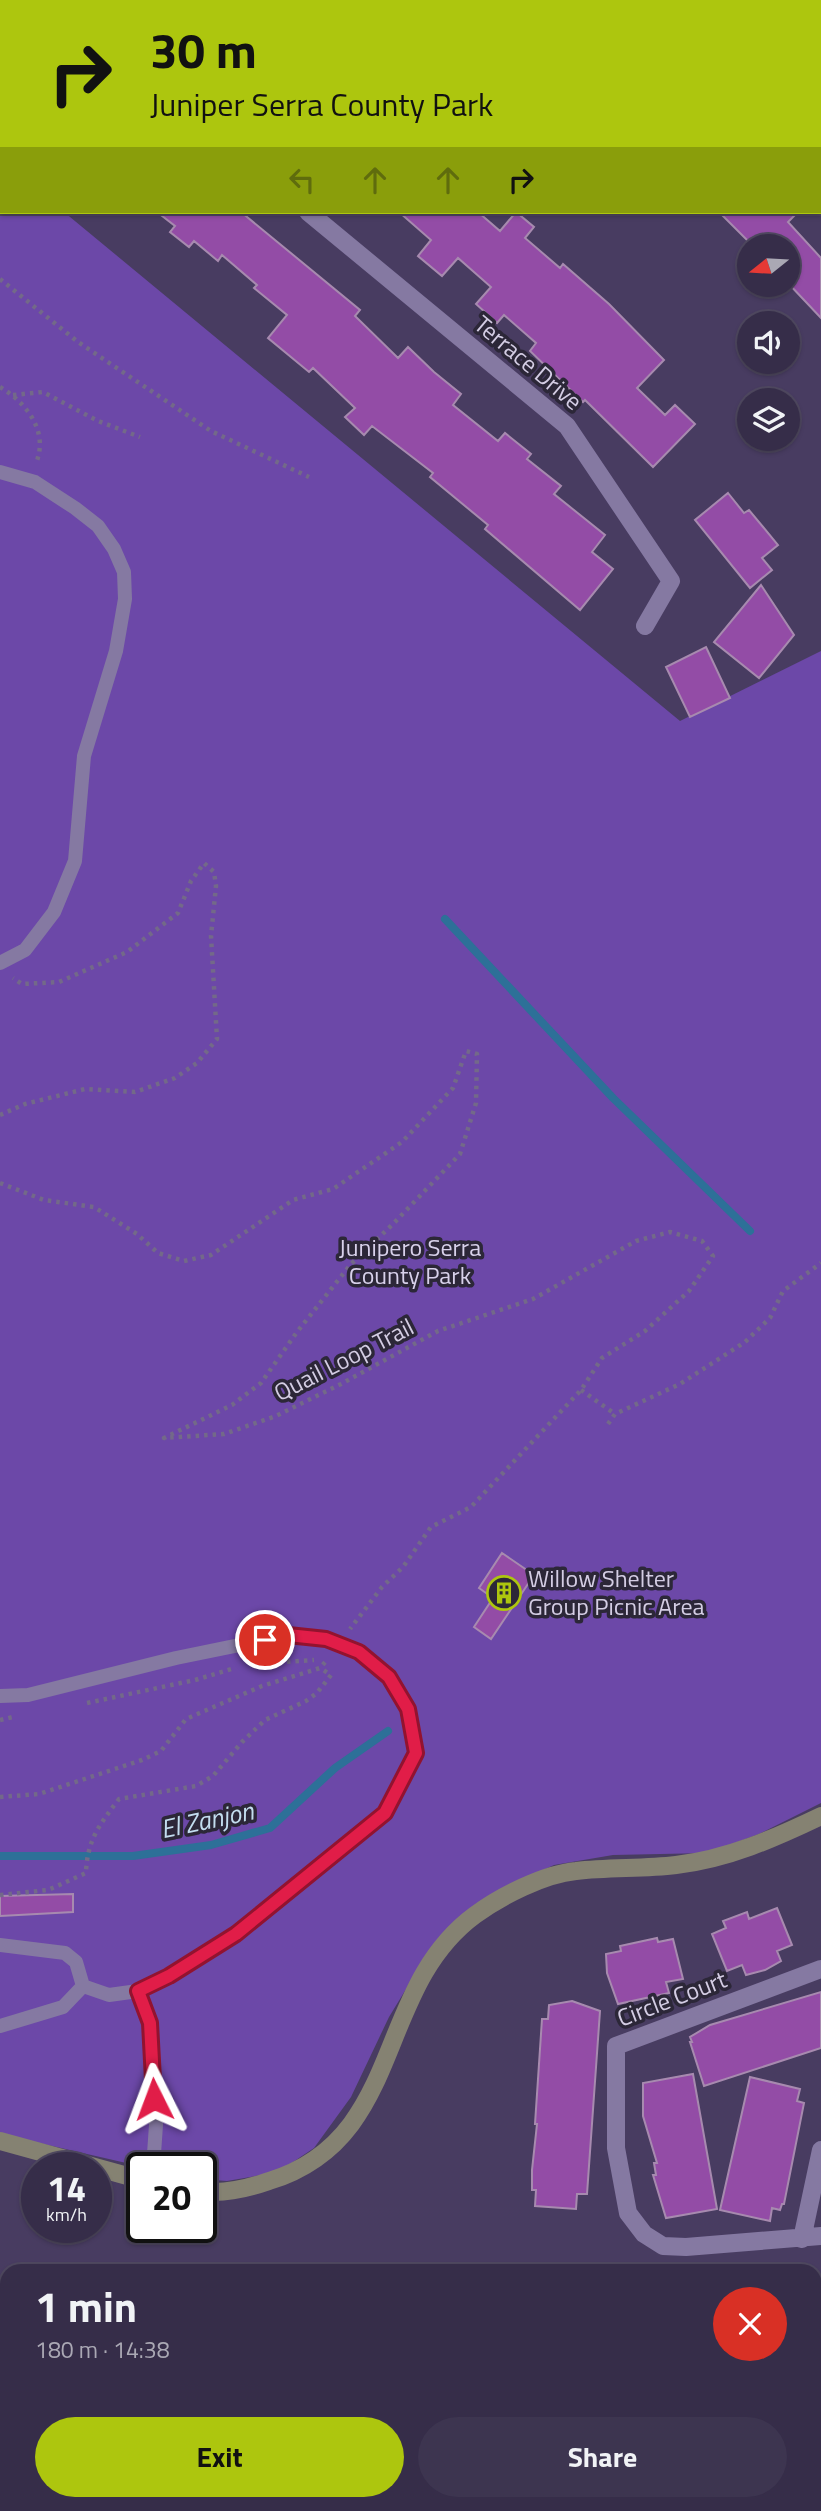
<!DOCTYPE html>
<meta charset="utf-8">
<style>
body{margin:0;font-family:"Titillium Web",sans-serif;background:#3d3550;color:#f1f3f6;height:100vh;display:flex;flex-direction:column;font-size:26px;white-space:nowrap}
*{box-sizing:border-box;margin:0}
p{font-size:23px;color:#aaa8b4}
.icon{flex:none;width:38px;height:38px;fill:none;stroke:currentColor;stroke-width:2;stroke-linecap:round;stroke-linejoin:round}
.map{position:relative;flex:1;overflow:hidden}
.panel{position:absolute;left:0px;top:2264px;width:822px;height:247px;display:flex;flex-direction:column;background:#362d49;border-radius:21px 21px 0 0;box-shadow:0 2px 5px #0004,0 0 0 2px #504961}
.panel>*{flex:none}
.hud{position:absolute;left:0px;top:0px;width:822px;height:214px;box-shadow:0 2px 5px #0004,0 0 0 2px #504961;background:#adc60e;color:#111;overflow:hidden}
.needle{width:46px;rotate:252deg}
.controls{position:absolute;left:737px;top:234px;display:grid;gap:14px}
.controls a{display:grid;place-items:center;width:63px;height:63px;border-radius:50%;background:#362d49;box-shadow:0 2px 5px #0004,0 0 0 2px #504961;font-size:35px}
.speed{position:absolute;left:21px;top:2152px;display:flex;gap:14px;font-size:35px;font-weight:700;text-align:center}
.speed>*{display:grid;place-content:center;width:91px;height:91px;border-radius:50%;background:#362d49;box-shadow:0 2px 5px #0004,0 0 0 2px #504961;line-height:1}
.speed small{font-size:18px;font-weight:400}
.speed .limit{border:4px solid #111;border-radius:10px;background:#fff;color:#111}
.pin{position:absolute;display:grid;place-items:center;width:60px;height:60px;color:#fff;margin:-30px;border:4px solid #fff;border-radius:50%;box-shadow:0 2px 7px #0007}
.me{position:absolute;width:77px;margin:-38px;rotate:357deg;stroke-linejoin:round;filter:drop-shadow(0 0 5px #0008)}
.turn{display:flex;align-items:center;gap:24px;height:147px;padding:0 35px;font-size:32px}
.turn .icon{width:91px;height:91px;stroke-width:2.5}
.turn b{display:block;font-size:49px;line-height:60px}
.lanes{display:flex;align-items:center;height:66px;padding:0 35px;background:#0003;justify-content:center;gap:35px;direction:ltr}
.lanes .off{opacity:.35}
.round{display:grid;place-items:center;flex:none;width:74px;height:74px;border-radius:37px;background:#3d3550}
.overview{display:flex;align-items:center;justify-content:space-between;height:119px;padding:0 35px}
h1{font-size:42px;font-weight:700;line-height:52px}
.action{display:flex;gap:14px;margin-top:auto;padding:14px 35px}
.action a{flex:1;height:80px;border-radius:42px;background:#adc60e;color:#111;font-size:28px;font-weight:700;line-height:80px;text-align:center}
.action a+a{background:#3d3550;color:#f1f3f6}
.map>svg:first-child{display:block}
.green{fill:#6c48a8}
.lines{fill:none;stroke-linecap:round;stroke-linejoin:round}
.stream{stroke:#2d7098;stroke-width:8}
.building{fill:#934ca6;stroke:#a78aaf;stroke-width:2}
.path{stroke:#736989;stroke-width:4.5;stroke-dasharray:3.5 5;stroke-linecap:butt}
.lane{stroke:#8579a2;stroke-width:14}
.street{stroke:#8579a2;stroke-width:18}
.secondary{stroke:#858272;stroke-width:18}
.highway{stroke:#859802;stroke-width:21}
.route-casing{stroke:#92132f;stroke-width:18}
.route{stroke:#e11d48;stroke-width:12}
.labels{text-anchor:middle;stroke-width:7;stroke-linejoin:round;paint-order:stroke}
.street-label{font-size:24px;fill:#d4cde4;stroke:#2c2738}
.park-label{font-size:24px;fill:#d8d1eb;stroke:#2c2738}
.poi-label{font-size:24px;fill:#d4cde4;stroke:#2c2738;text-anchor:start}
.water-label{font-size:26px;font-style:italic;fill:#c3ddef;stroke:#2c2738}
</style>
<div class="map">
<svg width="821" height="2511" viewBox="0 0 821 2511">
<rect width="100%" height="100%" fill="#483c61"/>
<!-- green -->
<path class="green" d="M0,159L2,212H64L680,721L821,651V1803L759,1834L708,1853L613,1855L554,1865L498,1891L428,1953L389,2017L351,2097L314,2148L278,2172L227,2181L201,2179V2168H148L0,2134Z"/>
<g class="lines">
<!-- stream -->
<path class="stream" d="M445,919L613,1098L750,1231
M0,1856H133L211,1845L270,1828L335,1768L388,1731"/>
</g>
<!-- building -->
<path class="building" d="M157,212H241L360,310L355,316L398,358L408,347L434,372L461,394L453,405L498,441L505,433L531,454L527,459L561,486L554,494L605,535L592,552L613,569L580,610L485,529L488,525L430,477L433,473L372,426L364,435L345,417L355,408L313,368L309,372L268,338L287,315L254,288L257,285L222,255L218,261L194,241L189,247L170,232L175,226Z
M399,212H478L500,231L516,212L534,227L525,238L560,268L563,264L609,304L664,360L637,388L665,415L675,405L695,424L653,467L585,400L583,402L530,351L536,343L504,315L497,323L476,304L491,287L458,258L442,276L418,256L431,240Z
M719,212H798L788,222L821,258V318L788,283V247H754Z
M728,493L744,513L749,510L778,545L762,558L772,570L750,588L695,520Z
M761,585L794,635L759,678L714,642Z
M706,647L730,698L690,717L666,667Z
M502,1553L534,1575L491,1639L474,1627L493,1598L479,1588Z
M73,1894V1912L0,1916V1896Z
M777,1908L792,1945L777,1951L781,1961L765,1970L746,1975L742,1965L727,1971L712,1934L726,1928L723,1921L747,1912L749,1919Z
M657,1938L658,1942L673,1939L683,1979L666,1982L669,1993L618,2004L607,1973L606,1954L621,1951L620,1946Z
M821,1992V2048L704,2086L690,2042H692L690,2037L710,2025Z
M572,2001L600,2011L587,2194H577L576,2209L535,2206L536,2190H532V2170L537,2124H535L542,2019H548L549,2005Z
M693,2074L717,2209L666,2218L653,2175H656L654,2163H657L643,2116V2083Z
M750,2077L800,2089L797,2101L804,2103L784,2204H782L780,2210L772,2208L770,2221L720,2210Z"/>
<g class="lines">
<!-- path -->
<path class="path" d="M0,279L78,342L211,431L309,477
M0,387C27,403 49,432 36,463
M13,395L43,392L98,421L140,437
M0,1115L25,1104L85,1089L135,1092L175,1078L197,1063L217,1039L211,936L216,886L214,872L204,863L191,881L178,913L127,952L59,982L22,984L13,978
M0,1183L44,1200L94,1207L137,1234L158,1253L184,1261L211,1255L293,1200L333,1189L402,1142L453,1088L466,1051L477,1054L476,1103L460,1154L394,1223L351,1264L297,1332L261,1383L232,1405L164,1438L224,1434L276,1416L341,1384L438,1331L533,1299L636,1241L670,1232L702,1241L713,1256L689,1291L645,1331L602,1358L581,1390L471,1507L431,1527L403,1567L382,1587L350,1629
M581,1390L615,1414
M608,1424L615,1414L680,1384L745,1342L770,1318L783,1291L821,1263
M253,1664L314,1660
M87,1703L195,1680L235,1668
M0,1720L13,1717
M0,1797L39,1794L142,1760L161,1751L186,1719L262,1686L320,1668L327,1660
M0,1895L48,1890L86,1873C87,1840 100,1824 119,1799L196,1786L213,1776L242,1742L265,1720L306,1701L317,1693L331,1675L320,1668"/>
<!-- lane -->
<path class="lane" d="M0,472L35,482L75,508L98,526L114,549L124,572L125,599L116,651L84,756L75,861L54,912L25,950L0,963
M0,1696L28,1695L176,1658L288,1635L325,1639L359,1652L389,1677L408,1709L416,1753L385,1813L236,1934L169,1976L138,1991L109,1995L83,1986
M0,1945L65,1953L76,1962L83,1986L63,2007L0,2026
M138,1991L150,2023L156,2125L153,2168"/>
<!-- street -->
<path class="street" d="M51,0L53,2
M684,0L686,2
M821,143V144
M308,212L567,426L671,581L645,626
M821,1969L616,2046V2148L628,2213L644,2234L663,2246L686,2247L821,2236
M802,2239L821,2150"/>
<!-- secondary -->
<path class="secondary" d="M0,2141L142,2180
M201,2191C222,2194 249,2188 269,2181C406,2139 373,1990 475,1915C501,1896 544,1874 576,1871C609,1867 643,1869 676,1865C728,1859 775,1838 821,1816"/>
<!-- highway -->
<path class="highway" d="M816,2359H821
M0,2403L7,2404
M816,2471L821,2470
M336,2511L466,2504"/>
</g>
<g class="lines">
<!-- route casing -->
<g class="route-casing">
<path id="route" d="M154,2099L150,2023L138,1991L169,1976L236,1934L385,1813L416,1753L408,1709L389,1677L359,1652L326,1639L288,1635L265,1640"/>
</g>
<!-- route -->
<use href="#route" class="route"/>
</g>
<!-- icons -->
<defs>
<g id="building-ring" transform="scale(1.75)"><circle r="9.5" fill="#2c2738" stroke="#adc60e" stroke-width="1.5"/><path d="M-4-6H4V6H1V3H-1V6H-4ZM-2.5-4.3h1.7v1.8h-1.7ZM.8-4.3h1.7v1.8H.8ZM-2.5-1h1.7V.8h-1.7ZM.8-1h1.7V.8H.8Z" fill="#adc60e"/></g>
</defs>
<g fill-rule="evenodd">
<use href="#building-ring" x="504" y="1593"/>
</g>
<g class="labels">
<!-- street labels -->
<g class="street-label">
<text transform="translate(528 363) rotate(40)" y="8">Terrace Drive</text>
<text transform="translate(344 1360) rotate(-27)" y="8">Quail Loop Trail</text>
<text transform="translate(672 1999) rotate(-21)" y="8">Circle Court</text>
</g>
<!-- park labels -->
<g class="park-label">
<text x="410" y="1256">Junipero Serra<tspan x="410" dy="28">County Park</tspan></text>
</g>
<!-- poi labels -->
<g class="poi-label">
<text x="528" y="1587">Willow Shelter<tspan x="528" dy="28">Group Picnic Area</tspan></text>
</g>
<!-- water labels -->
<g class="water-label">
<text transform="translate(207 1820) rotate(-12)" y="9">El Zanjon</text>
</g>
</g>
</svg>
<div class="controls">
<a><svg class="needle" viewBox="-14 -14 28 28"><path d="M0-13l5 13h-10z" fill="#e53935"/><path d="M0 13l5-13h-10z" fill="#aaa8b4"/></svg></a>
<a><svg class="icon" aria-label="sound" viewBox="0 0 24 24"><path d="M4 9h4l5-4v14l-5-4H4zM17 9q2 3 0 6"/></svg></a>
<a><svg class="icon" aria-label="layers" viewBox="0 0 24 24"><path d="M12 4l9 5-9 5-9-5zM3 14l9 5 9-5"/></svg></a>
</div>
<div class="speed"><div>14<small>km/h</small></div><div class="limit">20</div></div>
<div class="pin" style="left:265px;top:1640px;background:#d93025"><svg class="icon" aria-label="arrive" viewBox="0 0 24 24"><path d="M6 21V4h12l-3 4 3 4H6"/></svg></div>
<svg class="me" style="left:154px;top:2099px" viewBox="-20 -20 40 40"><path d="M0-17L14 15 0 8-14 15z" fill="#e11d48" stroke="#fff" stroke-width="4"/></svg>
<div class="hud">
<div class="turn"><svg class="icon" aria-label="right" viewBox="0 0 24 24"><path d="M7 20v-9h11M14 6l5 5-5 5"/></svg><div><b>30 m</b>Juniper Serra County Park</div></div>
<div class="lanes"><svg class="icon off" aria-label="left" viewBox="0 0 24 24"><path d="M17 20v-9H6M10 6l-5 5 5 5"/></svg><svg class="icon off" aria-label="ahead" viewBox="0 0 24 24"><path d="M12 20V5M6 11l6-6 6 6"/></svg><svg class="icon off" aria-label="ahead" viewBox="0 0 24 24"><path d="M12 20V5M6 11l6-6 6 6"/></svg><svg class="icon" aria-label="right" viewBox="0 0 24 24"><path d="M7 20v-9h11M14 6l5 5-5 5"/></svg></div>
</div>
<section class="panel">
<div class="overview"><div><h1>1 min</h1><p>180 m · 14:38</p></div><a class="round" style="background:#d93025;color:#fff"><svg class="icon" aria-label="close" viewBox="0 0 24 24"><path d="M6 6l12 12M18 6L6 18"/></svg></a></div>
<div class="action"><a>Exit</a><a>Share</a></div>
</section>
</div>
